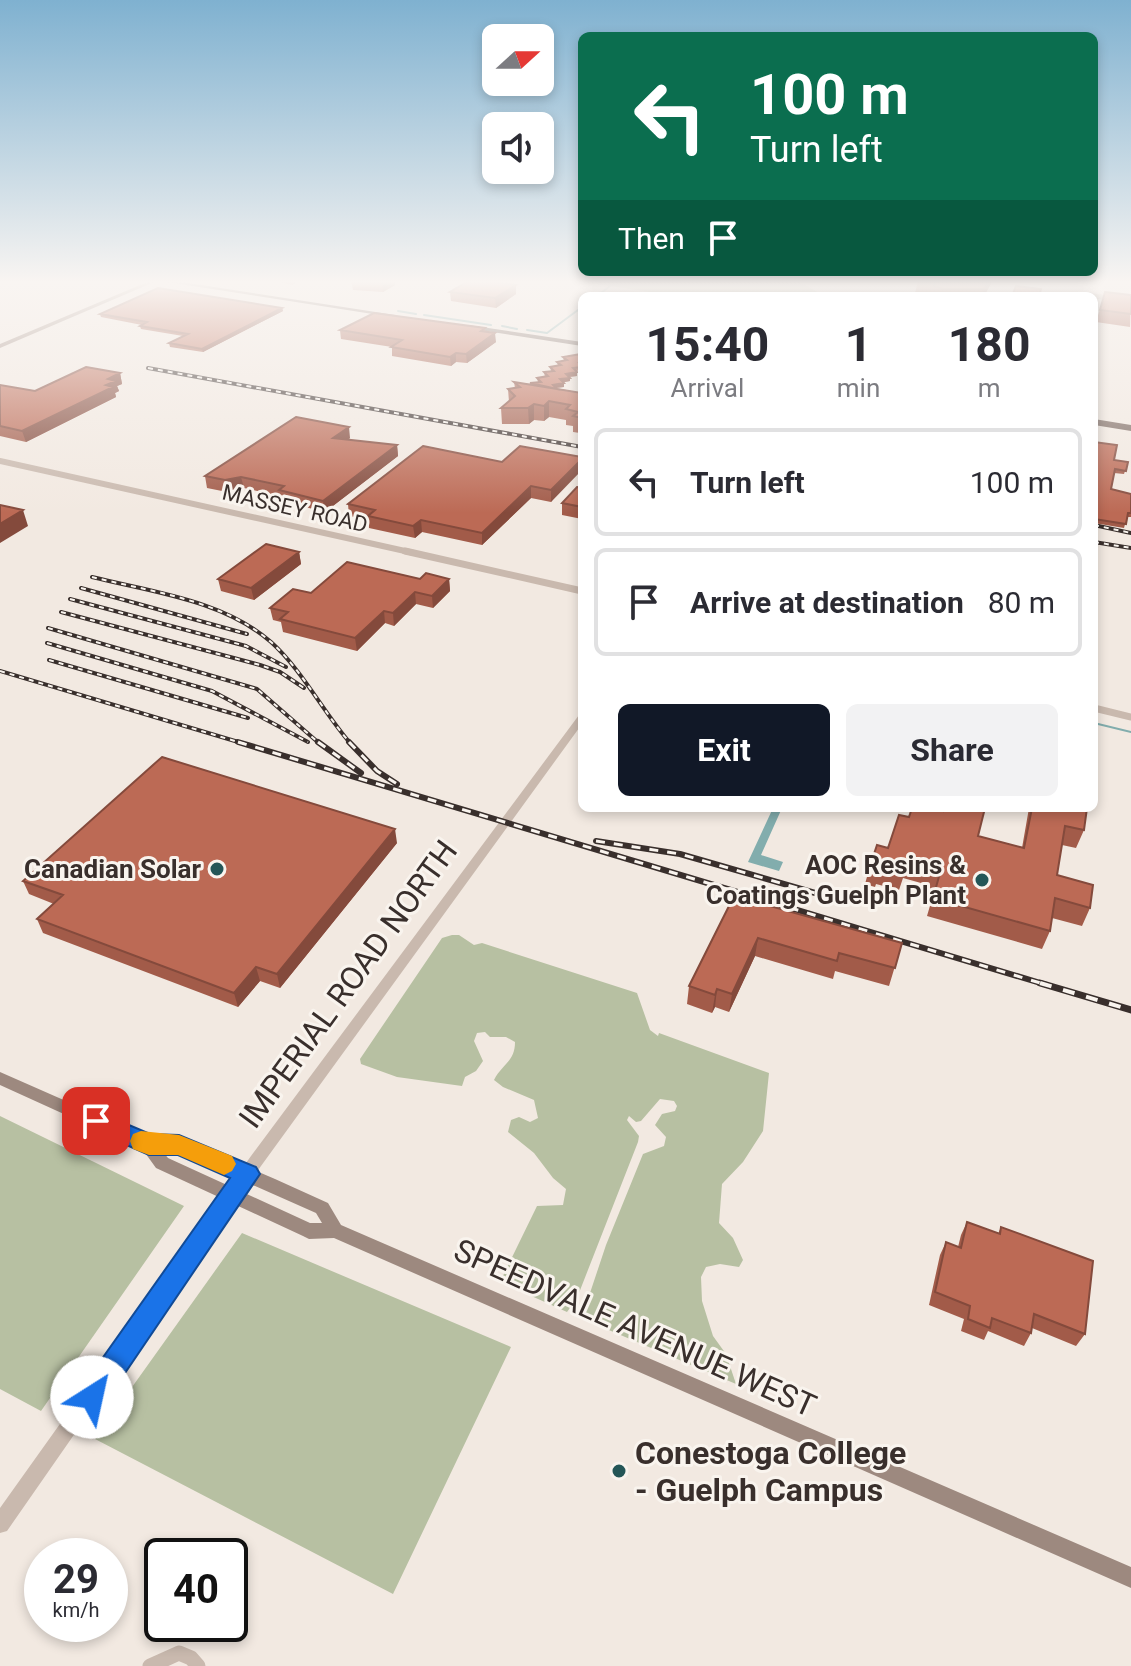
<!DOCTYPE html>
<style>
body{margin:0;font-family:Roboto,sans-serif;background:#f2f2f3;color:#2b2b33;height:100vh;display:flex;flex-direction:column;font-size:30px;white-space:nowrap}
*{box-sizing:border-box;margin:0}
p{font-size:26px;color:#7c7c81}
.icon{flex:none;width:44px;height:44px;fill:none;stroke:currentColor;stroke-width:2;stroke-linecap:round;stroke-linejoin:round}
.map{position:relative;flex:1;overflow:hidden}
.panel{position:absolute;left:578px;top:292px;width:520px;height:520px;display:flex;flex-direction:column;background:#fff;border-radius:12px;box-shadow:0 4px 12px #0003}
.panel>*{flex:none}
.guide{position:absolute;left:578px;top:32px;width:520px;height:244px;border-radius:12px;box-shadow:0 4px 12px #0003;background:#0b6e4f;color:#fff;overflow:hidden}
.needle{width:52px;rotate:69deg}
.buttons{position:absolute;left:482px;top:24px;display:grid;gap:16px}
.buttons a{display:grid;place-items:center;width:72px;height:72px;border-radius:12px;background:#fff;box-shadow:0 4px 12px #0003;font-size:40px}
.speed{position:absolute;left:24px;top:1538px;display:flex;gap:16px;font-size:40px;font-weight:700;text-align:center}
.speed>*{display:grid;place-content:center;width:104px;height:104px;border-radius:50%;background:#fff;box-shadow:0 4px 12px #0003;line-height:1}
.speed small{font-size:20px;font-weight:400}
.speed .limit{border:4px solid #111;border-radius:12px;background:#fff;color:#111}
.pin{position:absolute;display:grid;place-items:center;width:68px;height:68px;color:#fff;margin:-34px;border-radius:16px;box-shadow:0 4px 12px #0006}
.me{position:absolute;width:88px;margin:-44px;rotate:35deg;stroke-linejoin:round;filter:drop-shadow(0 0 6px #0008)}
.turn{display:flex;align-items:center;gap:28px;height:168px;padding:0 40px;font-size:36px}
.turn .icon{width:104px;height:104px;stroke-width:2.5}
.turn b{display:block;font-size:56px;line-height:68px}
.then{display:flex;align-items:center;height:76px;padding:0 40px;background:#0003;gap:16px;font-size:30px}
.eta{display:flex;justify-content:space-evenly;align-items:center;height:136px;text-align:center}
.eta b{font-size:48px;font-weight:700;line-height:56px}
.button{display:flex;gap:16px;margin-top:auto;padding:16px 40px}
.button a{flex:1;height:92px;border-radius:12px;background:#111827;color:#fff;font-size:32px;font-weight:700;line-height:92px;text-align:center}
.button a+a{background:#f2f2f3;color:#2b2b33}
ul{padding:0;list-style:none}
li{display:flex;align-items:center;gap:24px;height:108px;margin:0 16px 12px;padding:0 24px;border:4px solid #e1e1e2;border-radius:12px}
li div{flex:1}
li b{display:block;font-size:30px}
li em{font-style:normal}
.map>svg:first-child{display:block}
.green{fill:#b7c0a2}
.water{fill:#82adad}
.lines{fill:none;stroke-linecap:round;stroke-linejoin:round}
.stream{stroke:#82adad;stroke-width:2}
.minor-far3{stroke:#c9b9ae;stroke-width:5}
.minor-far2{stroke:#c9b9ae;stroke-width:6}
.minor-far1{stroke:#c9b9ae;stroke-width:7}
.minor{stroke:#c9b9ae;stroke-width:15}
.tertiary{fill:#c9b9ae;fill-rule:evenodd}
.secondary{fill:#9d897f;fill-rule:evenodd}
.primary{fill:#79665e;fill-rule:evenodd}
.rail-far2-casing{stroke:#392f2c;stroke-width:4}
.rail-far1-casing{stroke:#392f2c;stroke-width:6}
.rail-casing{stroke:#392f2c;stroke-width:7}
.rail-far2{stroke:#f9f4ee;stroke-width:2;stroke-dasharray:5;stroke-linecap:butt}
.rail-far1{stroke:#f9f4ee;stroke-width:3;stroke-dasharray:9;stroke-linecap:butt}
.rail{stroke:#f9f4ee;stroke-width:4;stroke-dasharray:12;stroke-linecap:butt}
.wall{fill:#a25b49}
.shaded-wall{fill:#844a3c}
.building{fill:#bc6a55;stroke:#844a3c;stroke-width:2}
.route{fill:#1a73e8;stroke:#114b97;stroke-width:2}
.slow{fill:#f59e0b}
.poi-dot{fill:#245657;stroke:#f9f4ee;stroke-width:3}
.labels{text-anchor:middle;stroke-width:6;stroke-linejoin:round;paint-order:stroke}
.far-street-label{font-size:22px;fill:#392f2c;stroke:#f9f4ee}
.poi-label{font-size:26px;font-weight:bold;fill:#392f2c;stroke:#f9f4ee;text-anchor:end}
.near-street-label{font-size:32px;fill:#392f2c;stroke:#f9f4ee}
.near-poi-label{font-size:32px;font-weight:bold;fill:#392f2c;stroke:#f9f4ee;text-anchor:start}
</style>
<div class="map">
<svg width="1131" height="1666" viewBox="0 0 1131 1666">
<rect width="100%" height="100%" fill="#f2e9e1"/>
<!-- green -->
<path class="green" d="M570,280H797L824,296H677Z
M452,935H459L474,945L482,943L637,993L650,1030L658,1036L659,1033L769,1073L763,1131L743,1162L722,1184L719,1223L733,1238L743,1260L739,1267L720,1264L706,1267L701,1277L702,1301L713,1336L726,1354L736,1384L604,1328V1324L583,1314L606,1245L643,1154L664,1146L666,1137L655,1125L662,1114L675,1111L677,1106L674,1101L660,1099L641,1121L636,1122L629,1116L627,1120L639,1136L638,1142L577,1298L567,1312L500,1282L537,1206L563,1205L566,1189L553,1178L534,1153L508,1132L511,1120L519,1117L530,1122L538,1118L534,1100L503,1087L494,1080C502,1064 515,1062 515,1042L506,1037H490L485,1032L477,1033L474,1041L483,1061L476,1071L465,1077L462,1086L397,1077L361,1064L360,1059L442,938Z
M0,1116L184,1206L41,1411L0,1389Z
M242,1233L511,1347L393,1594L95,1439Z"/>
<!-- water -->
<path class="water" d="M773,808H782L761,855L783,862L779,871L748,862Z"/>
<g class="lines">
<!-- stream -->
<path class="stream" d="M597,296L610,286
M398,311L416,314
M424,315L491,325
M502,326L517,329
M527,330L547,333L582,307
M1094,723L1131,732"/>
<!-- minor-far3 -->
<path class="minor-far3" d="M1094,296L1131,301"/>
<!-- minor-far2 -->
<path class="minor-far2" d="M0,461L414,553"/>
<!-- minor-far1 -->
<path class="minor-far1" d="M405,551L582,591
M1094,708L1131,717"/>
<!-- minor -->
<path class="minor" d="M150,1666L179,1653L191,1658L198,1666"/>
<!-- tertiary -->
<path class="tertiary" d="M582,714V724L261,1166L7,1531L0,1533V1508L251,1156L579,715Z"/>
<!-- secondary -->
<path class="secondary" d="M152,280H159L0,348V344Z
M0,1072L150,1138H179L275,1179L328,1203L341,1225L1131,1567V1588L334,1238L309,1239L303,1236L156,1168L143,1150L0,1085ZM163,1152H178L316,1213L322,1223H310L168,1158Z"/>
<!-- primary -->
<path class="primary" d="M154,280H169L395,315L392,317Z
M468,325L582,342V346L466,328Z
M1094,419L1131,425V431L1094,425Z"/>
<!-- rail-far2 casing -->
<g class="rail-far2-casing">
<path id="rail-far2" d="M148,368L582,447
M1094,525L1131,533
M1094,542L1131,548
M92,577C152,592 223,600 271,642C303,671 323,712 351,744
M81,588L247,634
M70,599L246,646L286,667
M61,612L260,665L280,672L304,688
M48,628L257,689L320,744
M47,643L212,691L308,742
M49,660L248,718
M0,671L245,744"/>
</g>
<!-- rail-far1 casing -->
<g class="rail-far1-casing">
<path id="rail-far1" d="M238,742L1047,985
M318,742L361,773
M349,742L377,771L397,784
M596,841L680,854L829,897"/>
</g>
<!-- rail casing -->
<g class="rail-casing">
<path id="rail" d="M1040,983L1131,1010"/>
</g>
<!-- rail-far2 -->
<use href="#rail-far2" class="rail-far2"/>
<!-- rail-far1 -->
<use href="#rail-far1" class="rail-far1"/>
<!-- rail -->
<use href="#rail" class="rail"/>
</g>
<!-- wall -->
<path class="wall" d="M271,280H301L292,285Z
M351,280H395V285L383,292L353,290Z
M993,280L984,296H932L915,293L918,281Z
M516,285V294L496,308L451,301L450,292Z
M1105,292L1131,295L1130,327L1096,322Z
M282,308L283,311L203,352L170,347L169,343L183,336L141,329L140,326L142,325L101,317L100,314Z
M485,328V332L496,342L467,363L456,362L451,366L392,356V347L341,339L340,330Z
M582,355V370L576,371L577,376L569,377L570,381L563,382L564,387L556,388L582,393V438H580V433L573,432V426L566,425V420L549,417L544,421L534,420L529,424H502L501,408L509,402L508,389L515,388L514,382L530,384L538,382L537,378L545,377L544,372L551,371L550,367L558,366L557,362L564,361L563,357Z
M120,373L122,384L117,386L119,391L115,393L116,397L26,442L0,436V385L35,391Z
M350,438L348,440L397,445L398,456L325,512L281,501L280,496L244,488L227,492L207,488L205,476Z
M1094,442L1114,460L1128,462L1124,474L1114,473L1111,489L1131,494V517H1127L1124,528L1094,523Z
M582,457L551,502L531,498L482,545L422,532L415,538L369,528L368,520L349,516L348,504L502,462Z
M582,488V519L562,515V503Z
M299,552L301,564L254,600L221,591L218,579Z
M420,579H449L450,591L433,608L416,604L394,626L385,623L357,651L283,632L281,622L273,620L270,608L311,593Z
M1029,808H1087L1084,830L1076,848L1062,845L1057,875L1090,908L1082,926L1052,918L1050,931L1042,949L927,916L934,892L920,888L921,883L903,878L899,890L876,884L875,887L865,884L870,866L888,848L978,836L1022,848Z
M397,843L280,988L260,981L238,1007L43,933L37,919L54,904L29,894L23,881Z
M734,896L902,943L889,986L835,971L833,979L755,956L729,1012L715,1007L712,1013L687,1004L689,986Z
M967,1222L998,1234L1001,1227L1085,1334L1076,1346L1032,1328L1031,1333L1024,1346L988,1331L984,1340L961,1331L964,1319L929,1305L940,1255L946,1242L958,1247L961,1235Z"/>
<!-- shaded-wall -->
<path class="shaded-wall" d="M291,280H301L292,285Z
M382,280H395V285L383,292Z
M989,280H993L984,296H982L984,289Z
M516,285V294L496,308L495,298Z
M282,308L283,311L203,352L202,349Z
M495,333L496,342L467,363L466,354Z
M456,353V362L451,366L450,357Z
M577,372V376L566,377V374Z
M120,373L122,384L117,386L119,391L115,393L116,397L26,442L22,431Z
M570,378V381L560,383V379Z
M564,383V387L553,388V385Z
M549,401V417L544,421V406Z
M534,404V420L529,424L528,408Z
M349,427L350,438L335,449L333,438Z
M397,445L398,456L325,512L323,501Z
M582,459V470L551,502V490Z
M241,477L244,488L227,492L225,480Z
M531,486V498L482,545V533Z
M23,510L28,526L0,543V524Z
M421,520L422,532L415,538L413,526Z
M299,552L301,564L254,600L251,588Z
M449,579L450,591L433,608L432,596Z
M415,592L416,604L394,626L393,613Z
M384,611L385,623L357,651L355,638Z
M395,829L397,843L280,988L277,974Z
M758,938L755,956L729,1012L732,994Z
M256,967L260,981L238,1007L234,993Z
M717,989L715,1007L712,1013L715,995Z"/>
<!-- building -->
<path class="building" d="M470,280H478L516,285L495,298L450,292Z
M919,280H989L984,289H942L934,286L935,283L918,281Z
M1016,286L1041,289L1039,296H1012Z
M158,288L282,308L202,349L169,343L188,334L140,326L147,322L100,314Z
M1105,292L1131,295V314L1100,310Z
M374,313L485,328L481,331L495,333L466,354L456,353L450,357L391,347L402,340L340,330Z
M581,354L582,363H579L582,367L573,368L577,372L566,374L570,378L560,379L564,383L553,385L557,389L530,383L541,382L537,378L548,376L544,372L554,371L550,367L561,365L557,362L567,360L563,357Z
M86,367L120,373L108,379L116,381L106,385L113,387L22,431L0,426V385L35,391Z
M514,382L582,393V418L573,416L578,412L566,409L570,405L549,401L544,406L534,404L528,408H501L515,396L508,389L520,387Z
M296,417L349,427L333,438L397,445L323,501L279,490L284,486L241,477L225,480L205,476Z
M1094,442L1117,445L1114,460L1128,462L1126,471L1115,469L1111,489L1131,494V513H1128L1126,524L1094,519Z
M423,446L502,462L520,446L582,457V459L551,490L531,486L482,533L421,520L413,526L368,516L375,510L348,504Z
M577,487L582,488V507L562,503Z
M0,505L23,510L0,524Z
M266,544L299,552L251,588L218,579Z
M347,562L420,579L426,573L449,579L432,596L415,592L393,613L384,611L355,638L280,619L288,612L270,608L293,589L311,593Z
M162,757L395,829L277,974L256,967L234,993L37,919L63,895L23,881Z
M912,808H930L943,811L944,808H985L978,836L1024,848L1032,808H1087L1084,830L1065,826L1057,875L1093,885L1090,908L1055,898L1050,931L933,898L940,873L925,869L926,864L908,859L904,872L881,865L880,869L870,866L877,845L888,848L899,815L909,817Z
M734,896L902,943L895,968L839,953L837,961L758,938L732,994L717,989L715,995L689,986Z
M967,1222L1000,1234L1001,1227L1093,1261L1085,1334L1034,1314L1031,1333L992,1318L990,1328L968,1319L970,1306L935,1292L946,1242L961,1248Z"/>
<!-- sky -->
<linearGradient id="sky" x2="0" y2="1"><stop stop-color="#7fb1d0"/><stop offset="0.55" stop-color="#f9f5f2"/><stop offset="1" stop-color="#f9f5f2" stop-opacity="0"/></linearGradient>
<rect width="1131" height="513" fill="url(#sky)"/>
<!-- route -->
<path class="route" d="M96,1111L150,1134L179,1135L256,1167L260,1174L102,1407L92,1412L82,1407L77,1397L82,1387L230,1178L178,1155H149L88,1128L84,1121L88,1114Z"/>
<!-- slow -->
<path class="slow" d="M141,1131L179,1135L232,1156L236,1164L232,1171L224,1175L178,1155H149L133,1149L130,1141L133,1134Z"/>
<!-- markers -->
<g class="poi-dot">
<circle cx="217" cy="869" r="8"/>
<circle cx="982" cy="880" r="8"/>
<circle cx="619" cy="1471" r="8"/>
</g>
<g class="labels">
<!-- far-street labels -->
<g class="far-street-label">
<text transform="translate(295 508) rotate(13)" y="8">MASSEY ROAD</text>
</g>
<!-- poi labels -->
<g class="poi-label">
<text x="966" y="874">AOC Resins &amp;<tspan x="966" dy="30">Coatings Guelph Plant</tspan></text>
<text x="201" y="878">Canadian Solar</text>
</g>
<!-- near-street labels -->
<g class="near-street-label">
<text transform="translate(348 984) rotate(-54)" y="11">IMPERIAL ROAD NORTH</text>
<text transform="translate(635 1328) rotate(24)" y="11">SPEEDVALE AVENUE WEST</text>
</g>
<!-- near-poi labels -->
<g class="near-poi-label">
<text x="635" y="1464">Conestoga College<tspan x="635" dy="37">- Guelph Campus</tspan></text>
</g>
</g>
</svg>
<div class="buttons">
<a><svg class="needle" viewBox="-14 -14 28 28"><path d="M0-13l5 13h-10z" fill="#e53935"/><path d="M0 13l5-13h-10z" fill="#7c7c81"/></svg></a>
<a><svg class="icon" aria-label="sound" viewBox="0 0 24 24"><path d="M4 9h4l5-4v14l-5-4H4zM17 9q2 3 0 6"/></svg></a>
</div>
<div class="speed"><div>29<small>km/h</small></div><div class="limit">40</div></div>
<div class="pin" style="left:96px;top:1121px;background:#d93025"><svg class="icon" aria-label="arrive" viewBox="0 0 24 24"><path d="M6 21V4h12l-3 4 3 4H6"/></svg></div>
<svg class="me" style="left:92px;top:1397px" viewBox="-20 -20 40 40"><circle r="19" fill="#fff"/><path d="M0-13L10 11 0 6-10 11z" fill="#1a73e8"/></svg>
<div class="guide">
<div class="turn"><svg class="icon" aria-label="left" viewBox="0 0 24 24"><path d="M17 20v-9H6M10 6l-5 5 5 5"/></svg><div><b>100 m</b>Turn left</div></div>
<div class="then">Then<svg class="icon" aria-label="arrive" viewBox="0 0 24 24"><path d="M6 21V4h12l-3 4 3 4H6"/></svg></div>
</div>
<section class="panel">
<div class="eta">
<div><b>15:40</b><p>Arrival</p></div>
<div><b>1</b><p>min</p></div>
<div><b>180</b><p>m</p></div>
</div>
<ul>
<li><svg class="icon" aria-label="left" viewBox="0 0 24 24"><path d="M17 20v-9H6M10 6l-5 5 5 5"/></svg><div><b>Turn left</b></div><em>100 m</em></li>
<li><svg class="icon" aria-label="arrive" viewBox="0 0 24 24"><path d="M6 21V4h12l-3 4 3 4H6"/></svg><div><b>Arrive at destination</b></div><em>80 m</em></li>
</ul>
<div class="button"><a>Exit</a><a>Share</a></div>
</section>
</div>
